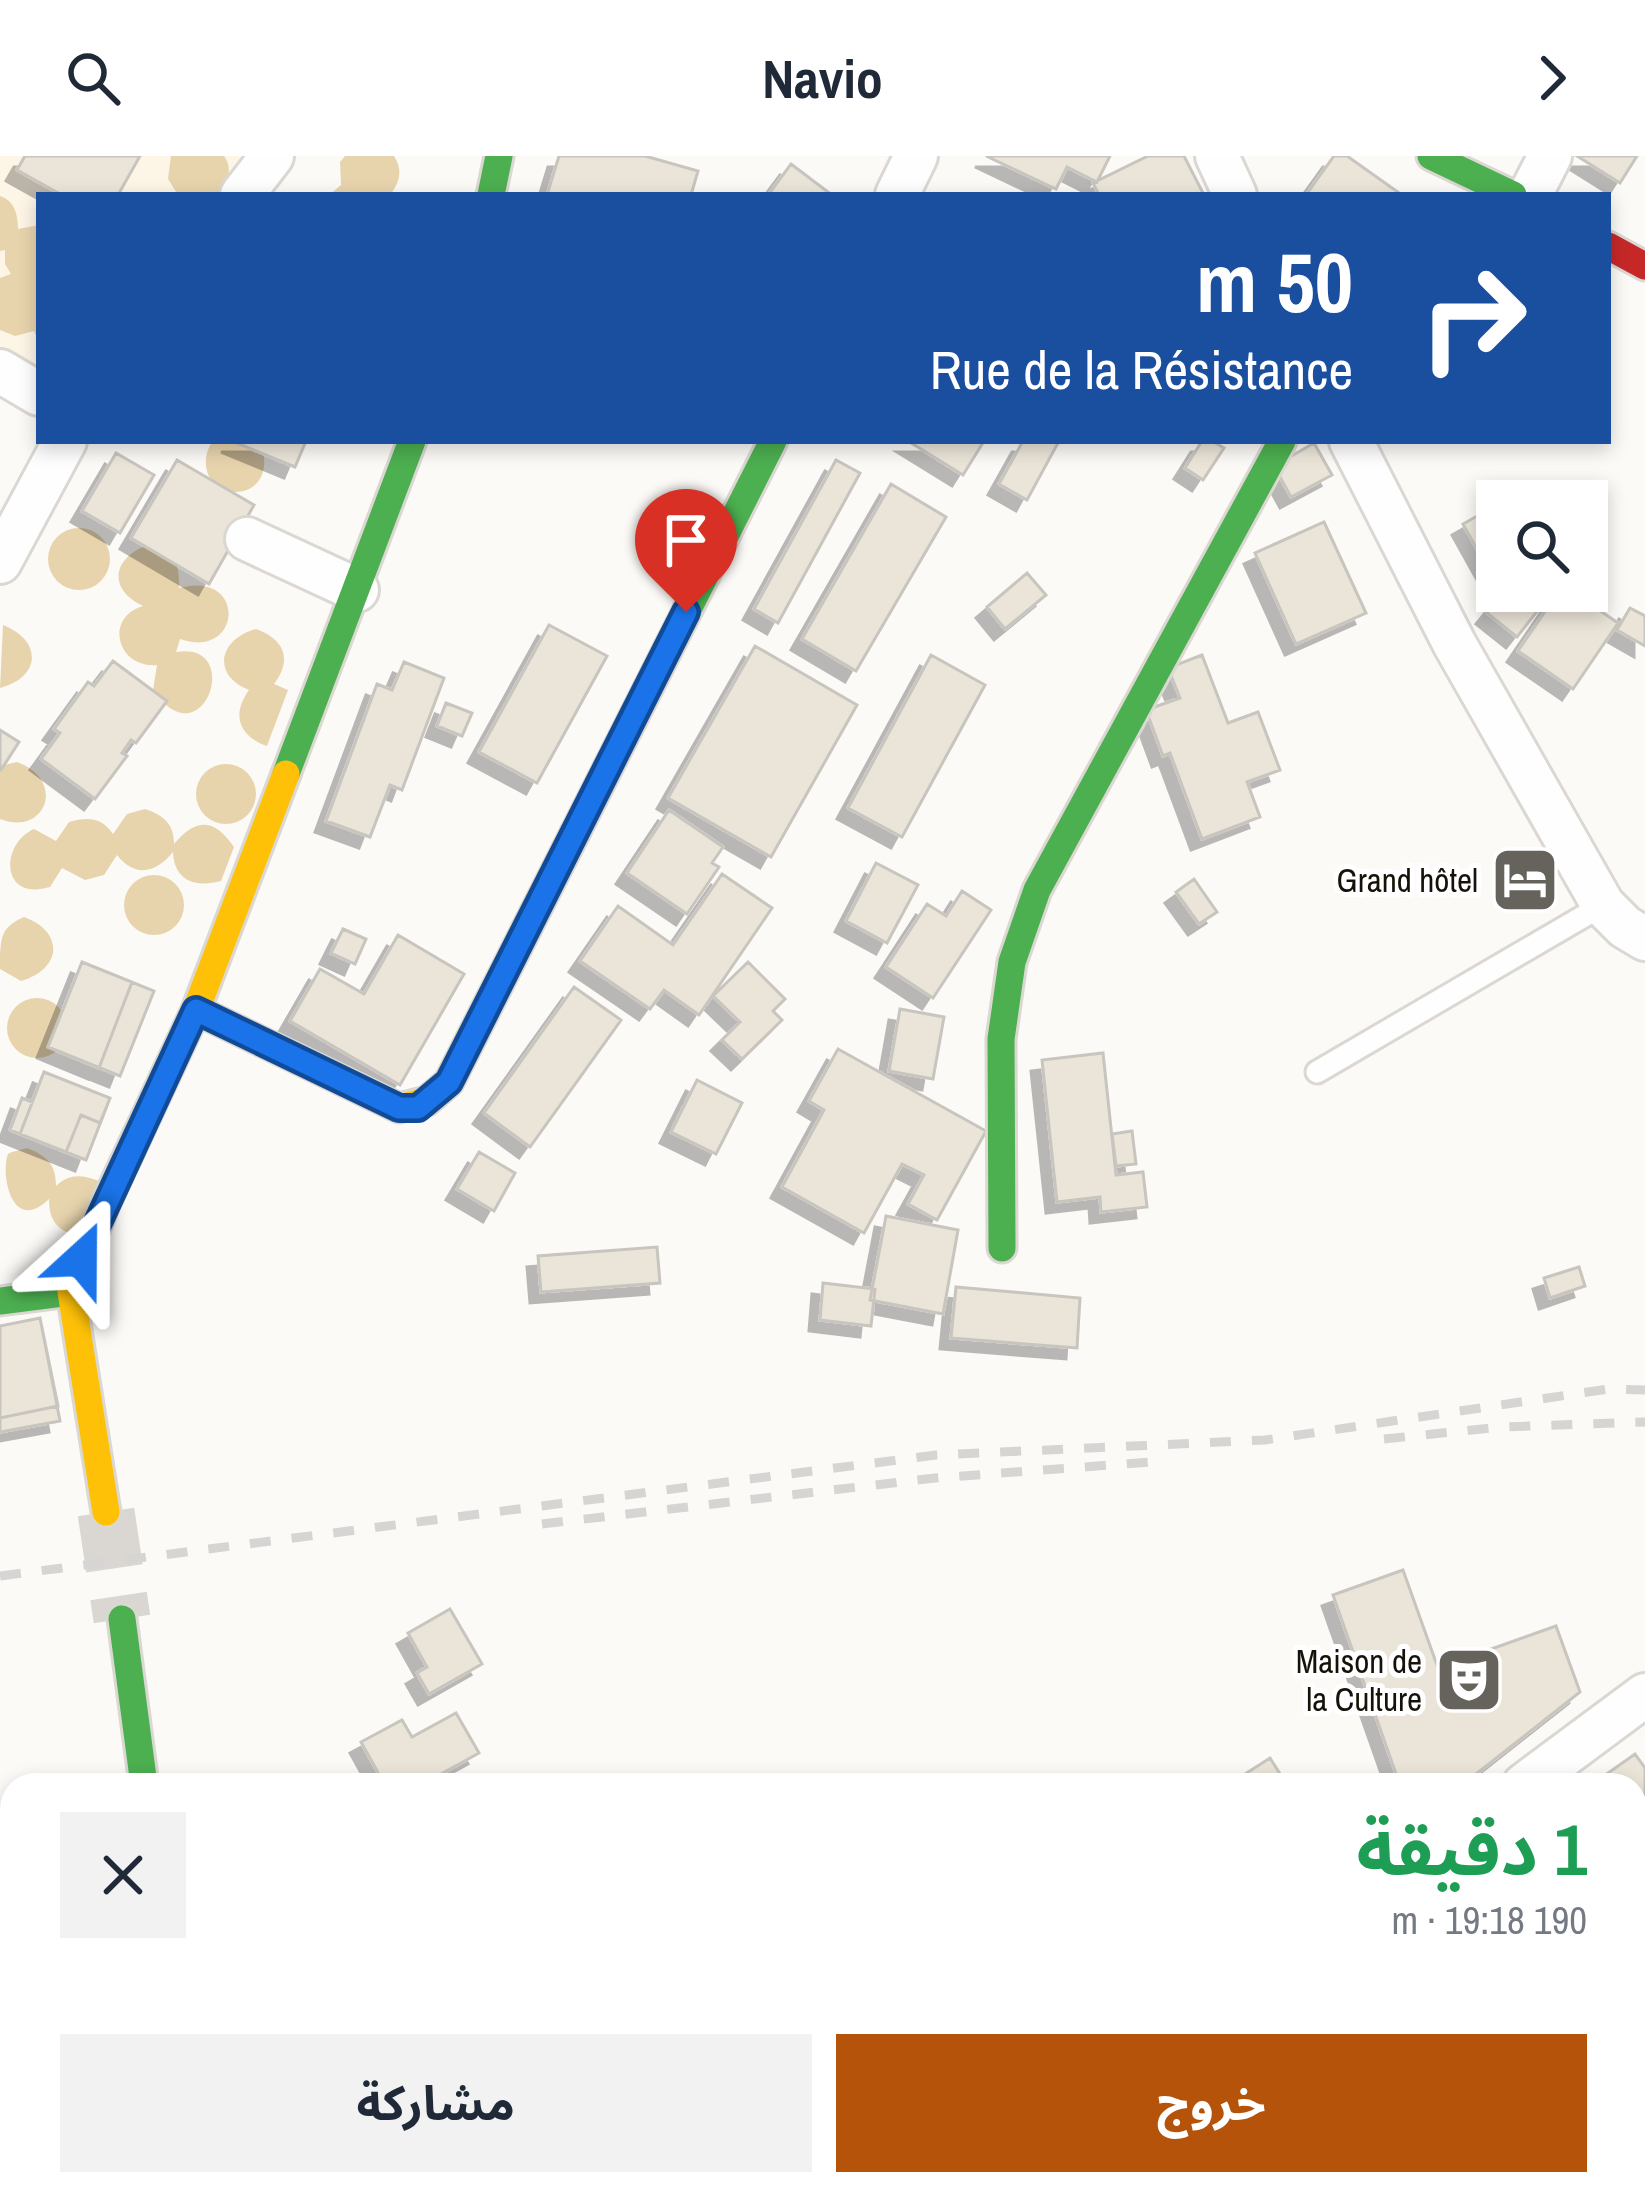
<!DOCTYPE html>
<html lang="ar">
<meta charset="utf-8">
<style>
body{margin:0;font-family:"Archivo Narrow","Noto Sans Arabic",sans-serif;background:#f2f2f3;color:#1f2937;direction:rtl;height:100vh;display:flex;flex-direction:column;font-size:45px;white-space:nowrap}
*{box-sizing:border-box;margin:0}
p{font-size:39px;color:#747a83}
.icon{flex:none;width:66px;height:66px;fill:none;stroke:currentColor;stroke-width:2;stroke-linecap:round;stroke-linejoin:round}
.map{position:relative;flex:1;overflow:hidden;direction:ltr}
.panel{position:absolute;left:0px;top:1617px;width:1647px;height:423px;display:flex;flex-direction:column;background:#fff;border-radius:36px 36px 0 0;box-shadow:0 6px 18px #0003;direction:rtl}
.panel>*{flex:none}
.hud{position:absolute;left:36px;top:36px;width:1575px;height:252px;border-radius:0px;box-shadow:0 6px 18px #0003;direction:rtl;background:#1a4fa0;color:#fff;overflow:hidden}
.fabs{position:absolute;left:1476px;top:324px;display:grid;gap:24px}
.fabs a{display:grid;place-items:center;width:132px;height:132px;border-radius:0px;background:#fff;box-shadow:0 6px 18px #0003;font-size:60px}
.pin{position:absolute;display:grid;place-items:center;width:102px;height:102px;color:#fff;margin:-123px -51px;border-radius:50% 50% 50% 0;rotate:-45deg;box-shadow:0 0 12px #0007}
.pin .icon{rotate:45deg}
.me{position:absolute;width:132px;margin:-66px;rotate:24deg;stroke-linejoin:round;filter:drop-shadow(0 0 9px #0008)}
.turn{display:flex;align-items:center;gap:42px;height:252px;padding:0 60px;font-size:54px}
.turn .icon{width:156px;height:156px;stroke-width:2.5}
.turn b{display:block;font-size:84px;line-height:102px}
.round{display:grid;place-items:center;flex:none;width:126px;height:126px;border-radius:0px;background:#f2f2f3}
.head{display:flex;align-items:center;justify-content:space-between;height:204px;padding:0 60px}
h1{font-size:72px;font-weight:700;line-height:90px;color:#1e9e55}
.cta{display:flex;gap:24px;margin-top:auto;padding:24px 60px}
.cta a{flex:1;height:138px;border-radius:0px;background:#b45309;color:#fff;font-size:48px;font-weight:700;line-height:138px;text-align:center}
.cta a+a{background:#f2f2f3;color:#1f2937}
header{display:flex;justify-content:space-between;align-items:center;height:156px;padding:0 60px;background:#fff;font-size:54px;font-weight:700}
.map>svg:first-child{display:block}
.built{fill:#fdf5e6}
.forest{fill:#e7d4ad}
.building{fill:#ebe5d9;stroke:#c8c5bf;stroke-width:3;filter:url(#shadow)}
.lines{fill:none;stroke-linecap:round;stroke-linejoin:round}
.secondary-tunnel{stroke:#dad7d3;stroke-width:57;stroke-dasharray:57 28;stroke-linecap:butt}
.lane-casing{stroke:#dbd8d2;stroke-width:27}
.street-casing{stroke:#dbd8d2;stroke-width:48}
.fast-casing{stroke:#dbd8d2;stroke-width:33}
.slow-casing{stroke:#dbd8d2;stroke-width:33}
.jam-casing{stroke:#dbd8d2;stroke-width:33}
.lane{stroke:#fffefe;stroke-width:21}
.street{stroke:#fffefe;stroke-width:42}
.fast{stroke:#4caf50;stroke-width:27}
.slow{stroke:#ffc107;stroke-width:27}
.jam{stroke:#c62828;stroke-width:27}
.rail{stroke:#d7d5d4;stroke-width:9;stroke-dasharray:21 21;stroke-linecap:butt}
.route-casing{stroke:#114b97;stroke-width:30}
.route{stroke:#1a73e8;stroke-width:21}
.labels{text-anchor:middle;stroke-width:10;stroke-linejoin:round;paint-order:stroke}
.poi-label{font-size:33px;fill:#161209;stroke:#fff;text-anchor:end}
</style>
<header><svg class="icon" aria-label="forward" viewBox="0 0 24 24"><path d="M9 5l7 7-7 7"/></svg>Navio<svg class="icon" aria-label="search" viewBox="0 0 24 24"><circle cx="10" cy="10" r="6"/><path d="M15 15l6 6"/></svg></header>
<div class="map">
<svg width="1645" height="2038" viewBox="0 0 1645 2038">
<defs>
<filter id="shadow"><feDropShadow dx="-11" dy="11" stdDeviation="0" flood-color="#0004"/></filter>
</defs>
<rect width="100%" height="100%" fill="#fcfaf7"/>
<!-- built -->
<path class="built" d="M0,0H241L211,39H39V216L0,191Z"/>
<!-- forest -->
<path class="forest" d="M171,0H224C234,14 227,27 217,39H178L168,23Z
M345,0H394C403,14 400,26 390,39H329L341,29L340,6Z
M0,40C15,45 18,59 18,73L39,69V187L34,175L15,180L0,174V122L11,118L5,108V94L0,95Z
M213,285H258C271,305 264,336 235,336C207,336 198,304 213,285Z
M48 403a31 31 0 1 1 62 0a31 31 0 1 1-62 0Z
M151,388C174,397 180,407 179,432C248,413 242,505 180,483L176,496C245,484 203,607 153,534L157,509C118,513 103,462 143,450C105,432 114,399 151,388Z
M3,469C42,484 42,521 0,532Z
M256,473C284,483 293,503 274,528L288,534L267,590C239,580 231,559 249,534C211,519 219,483 256,473Z
M17,606C67,624 46,681 0,663V610Z
M196 638a30 30 0 1 1 60 0a30 30 0 1 1-60 0Z
M145,653C163,659 174,667 174,688C196,662 214,662 234,691L221,725C196,732 174,725 173,696C156,717 135,722 117,699L104,719L85,724L62,712L50,731C0,746 0,688 34,673L56,685L69,666C88,661 101,661 113,678L127,658Z
M124 749a30 30 0 1 1 60 0a30 30 0 1 1-60 0Z
M24,761C65,776 62,813 21,825L0,813C0,783 0,771 24,761Z
M7 872a30 30 0 1 1 60 0a30 30 0 1 1-60 0Z
M27,992C47,1000 56,1008 56,1030C70,1017 82,1019 99,1025L78,1081C58,1074 49,1066 49,1043C12,1079 0,1018 8,998C10,996 24,993 27,992Z"/>
<!-- building -->
<path class="building" d="M25,0H140L118,39H62L17,14Z
M559,0H645L698,15L691,39H547Z
M986,0H1110L1097,26L1067,11L1056,33Z
M1148,0H1184L1204,39H1099L1093,27Z
M1334,0H1347L1402,39H1306Z
M1577,0H1637L1620,27Z
M791,8L832,39H768Z
M232,285H306L295,311Z
M908,285H984L963,319Z
M1023,285H1059L1027,344L999,328Z
M1202,285H1212L1224,292L1203,324L1185,312Z
M1314,287L1332,319L1291,341L1274,310Z
M116,297L154,319L120,377L82,355Z
M177,304L254,349L209,428L131,382Z
M836,304L860,317L778,467L754,453Z
M891,328L946,361L856,515L802,483Z
M1497,349V419L1493,422L1463,368Z
M1324,366L1366,457L1296,488L1255,397Z
M1027,417L1046,439L1005,473L987,451Z
M1505,435H1553L1517,481L1487,457Z
M1559,435H1571L1618,467L1573,533L1518,495Z
M1630,452L1645,460V490L1617,474Z
M549,469L607,500L537,627L479,596Z
M755,490L857,549L771,701L668,642Z
M931,499L985,529L902,681L848,652Z
M1202,499L1228,567L1258,556L1280,614L1247,626L1260,661L1202,683L1170,597L1163,600L1146,554L1180,542L1168,512Z
M113,505L167,545L136,587L131,584L122,597L127,600L95,643L41,603L60,577L54,573L88,526L94,530Z
M404,506L444,522L402,634L390,629L370,681L326,665L377,528L392,534Z
M446,547L472,557L462,580L437,570Z
M0,574L19,586L1,614H0Z
M669,654L723,691L712,707L719,711L687,758L627,717Z
M876,707L918,729L887,787L846,765Z
M722,718L772,752L699,859L664,834L650,853L580,805L618,750L673,789Z
M1194,723L1217,756L1199,768L1176,736Z
M962,735L991,754L933,842L886,811L927,748L946,760Z
M343,773L366,783L355,808L331,797Z
M398,779L464,818L400,929L290,865L320,813L364,838Z
M82,806L132,826L99,912L48,891Z
M82,806L154,835L120,920L48,891Z
M748,806L785,843L773,855L782,864L742,903L722,884L740,866L713,840Z
M574,831L621,864L530,991L484,957Z
M900,853L944,861L933,923L889,915Z
M838,893L986,975L937,1064L908,1048L924,1019L902,1008L864,1077L782,1031L824,954L809,945Z
M1103,897L1116,1019L1143,1016L1147,1051L1101,1056L1100,1041L1057,1046L1042,904Z
M44,916L110,942L100,967L81,959L66,996L20,978Z
M44,916L110,942L86,1004L10,974L22,942L32,946Z
M697,924L742,947L716,998L671,976Z
M1132,975L1136,1008L1116,1010L1112,978Z
M479,996L515,1017L494,1055L457,1033Z
M886,1060L958,1074L943,1158L870,1144Z
M657,1091L660,1127L541,1136L538,1100Z
M1579,1111L1585,1130L1550,1142L1544,1122Z
M823,1127L875,1133L871,1170L820,1164Z
M956,1131L1080,1142L1077,1192L951,1182Z
M40,1162L58,1250L0,1262V1170Z
M40,1162L60,1265L0,1276V1170Z
M1403,1414L1438,1512L1556,1470L1580,1536L1462,1629H1400L1333,1439Z
M450,1453L482,1508L429,1538L417,1517L427,1511L408,1477Z
M456,1557L479,1597L421,1629H385L361,1586L402,1564L412,1581Z
M1635,1598L1645,1612V1737L1635,1744V1629H1591Z
M1270,1602L1287,1629H1228Z
M6,1646L12,1650V1742L0,1761V1655Z
M1645,1987V2038H1514L1550,2028H1635V1991Z
M124,2028L159,2029L201,2028L197,2038H118Z
M358,2028H409L401,2038H371Z
M835,2028H896L884,2038H844Z
M1051,2028H1118L1123,2038H1028Z"/>
<g class="lines">
<!-- secondary-tunnel -->
<path class="secondary-tunnel" d="M106,1356L122,1463"/>
<!-- lane casing -->
<g class="lane-casing">
<path id="lane" d="M1317,916L1603,749"/>
</g>
<!-- street casing -->
<g class="street-casing">
<path id="street" d="M1217,0L1235,39
M242,39L272,0
M897,39L916,0
M1530,39L1550,0
M0,215L39,238
M1351,285L1454,487L1603,749L1625,771L1645,783
M247,383L357,434
M0,406L65,285
M1524,1629L1645,1539
M0,1818L12,1804
M245,2028L258,2038
M724,2028L741,2038
M947,2038L964,2028"/>
</g>
<!-- fast casing -->
<g class="fast-casing">
<path id="fast" d="M1431,0L1513,39
M491,39L499,0
M286,618L412,285
M575,677L773,285
M1002,1092L1001,883L1012,806L1037,734L1282,285
M0,1145L71,1136
M122,1463L144,1629"/>
</g>
<!-- slow casing -->
<g class="slow-casing">
<path id="slow" d="M196,854L399,952L427,945L449,926L575,677
M106,1356L71,1136L106,1046L196,854L286,618
M52,2038L56,2028"/>
</g>
<!-- jam casing -->
<g class="jam-casing">
<path id="jam" d="M1608,90L1645,110"/>
</g>
<!-- lane -->
<use href="#lane" class="lane"/>
<!-- street -->
<use href="#street" class="street"/>
<!-- fast -->
<use href="#fast" class="fast"/>
<!-- slow -->
<use href="#slow" class="slow"/>
<!-- jam -->
<use href="#jam" class="jam"/>
<!-- rail -->
<path class="rail" d="M1384,1283L1501,1271L1645,1266
M542,1368L935,1322L1151,1306
M0,1420L936,1299L1265,1284L1608,1233L1645,1234"/>
</g>
<g class="lines">
<!-- route casing -->
<g class="route-casing">
<path id="route" d="M81,1103L196,854L399,952H418L449,926L686,456"/>
</g>
<!-- route -->
<use href="#route" class="route"/>
</g>
<!-- icons -->
<defs>
<g id="hotel-square" transform="scale(3.45)"><rect x="-9" y="-9" width="18" height="18" rx="4" fill="#66635c" stroke="#fff"/><path d="M-6-4.5h1.5V1H6V5H4.5V3h-9V5H-6ZM-4 0a1.8 1.8 0 1 1 3.6 0ZM.5 0V-2.5h3Q6-2.5 6 0Z" fill="#fff"/></g>
<g id="theatre-square" transform="scale(3.45)"><rect x="-9" y="-9" width="18" height="18" rx="4" fill="#66635c" stroke="#fff"/><path d="M-5-5.5Q0-4 5-5.5V0Q5 5 0 6Q-5 5-5 0ZM-3.3-2.5H-1v1.5H-3.3ZM1-2.5H3.3v1.5H1ZM-2.8 1Q0 5.5 2.8 1Z" fill="#fff"/></g>
</defs>
<g fill-rule="evenodd">
<use href="#hotel-square" x="1525" y="724"/>
<use href="#theatre-square" x="1469" y="1524"/>
</g>
<g class="labels">
<!-- poi labels -->
<g class="poi-label">
<text x="1478" y="736">Grand hôtel</text>
<text x="1422" y="1517">Maison de<tspan x="1422" dy="38">la Culture</tspan></text>
</g>
</g>
</svg>
<div class="fabs">
<a><svg class="icon" aria-label="search" viewBox="0 0 24 24"><circle cx="10" cy="10" r="6"/><path d="M15 15l6 6"/></svg></a>
</div>
<div class="pin" style="left:686px;top:456px;background:#d93025"><svg class="icon" aria-label="arrive" viewBox="0 0 24 24"><path d="M6 21V4h12l-3 4 3 4H6"/></svg></div>
<svg class="me" style="left:81px;top:1103px" viewBox="-20 -20 40 40"><path d="M0-17L14 15 0 8-14 15z" fill="#1a73e8" stroke="#fff" stroke-width="4"/></svg>
<div class="hud">
<div class="turn"><svg class="icon" aria-label="right" viewBox="0 0 24 24"><path d="M7 20v-9h11M14 6l5 5-5 5"/></svg><div><b>50 m</b>Rue de la Résistance</div></div>
</div>
<section class="panel">
<div class="head"><div><h1>1 دقيقة</h1><p>190 m · 19:18</p></div><a class="round"><svg class="icon" aria-label="close" viewBox="0 0 24 24"><path d="M6 6l12 12M18 6L6 18"/></svg></a></div>
<div class="cta"><a>خروج</a><a>مشاركة</a></div>
</section>
</div>
